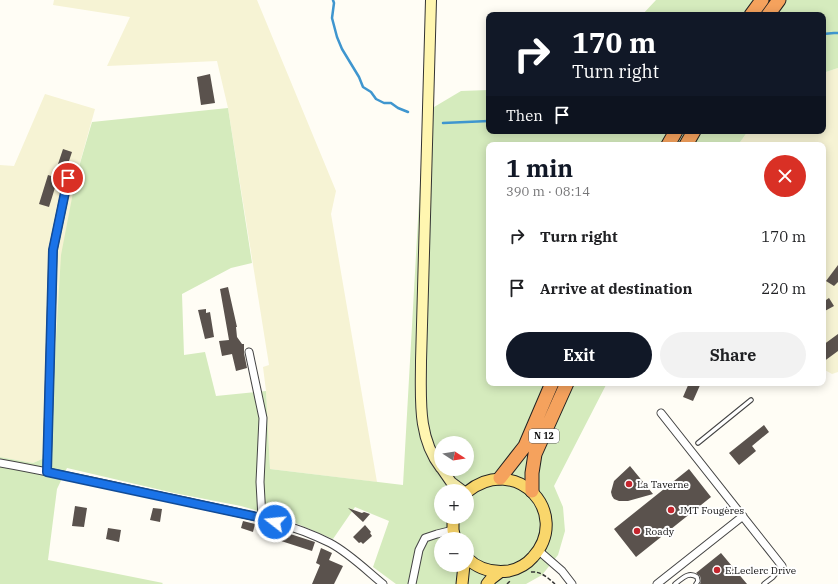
<!DOCTYPE html>
<meta charset="utf-8">
<style>
body{margin:0;font-family:"IBM Plex Serif",serif;background:#f2f2f2;color:#202124;height:100vh;display:flex;flex-direction:column;font-size:15px;white-space:nowrap}
*{box-sizing:border-box;margin:0}
p{font-size:13px;color:#757577}
.icon{flex:none;width:22px;height:22px;fill:none;stroke:currentColor;stroke-width:2;stroke-linecap:round;stroke-linejoin:round}
.map{position:relative;flex:1;overflow:hidden}
.drawer{position:absolute;left:486px;top:142px;width:340px;height:244px;display:flex;flex-direction:column;background:#fff;border-radius:8px;box-shadow:0 2px 10px #0003}
.drawer>*{flex:none}
.hud{position:absolute;left:486px;top:12px;width:340px;height:122px;border-radius:8px;box-shadow:0 2px 10px #0003;background:#111827;color:#fff;overflow:hidden}
.needle{width:26px;rotate:102deg}
.controls{position:absolute;left:434px;top:436px;display:grid;gap:8px}
.controls a{display:grid;place-items:center;width:40px;height:40px;border-radius:50%;background:#fff;box-shadow:0 2px 10px #0003;font-size:20px}
.pin{position:absolute;display:grid;place-items:center;width:34px;height:34px;color:#fff;margin:-17px;border:2px solid #fff;border-radius:50%;box-shadow:0 1px 4px #0007}
.me{position:absolute;width:44px;margin:-22px;rotate:286deg;stroke-linejoin:round;filter:drop-shadow(0 0 3px #0008)}
.turn{display:flex;align-items:center;gap:14px;height:84px;padding:0 20px;font-size:18px}
.turn .icon{width:52px;height:52px;stroke-width:2.5}
.turn b{display:block;font-size:28px;line-height:34px}
.then{display:flex;align-items:center;height:38px;padding:0 20px;background:#0003;gap:8px;font-size:15px}
.round{display:grid;place-items:center;flex:none;width:42px;height:42px;border-radius:21px;background:#f2f2f2}
.head{display:flex;align-items:center;justify-content:space-between;height:68px;padding:0 20px}
h1{font-size:24px;font-weight:800;line-height:30px;color:#111827}
.cta{display:flex;gap:8px;margin-top:auto;padding:8px 20px}
.cta a{flex:1;height:46px;border-radius:24px;background:#111827;color:#fff;font-size:16px;font-weight:800;line-height:46px;text-align:center}
.cta a+a{background:#f2f2f2;color:#202124}
ul{padding:0;list-style:none}
li{display:flex;align-items:center;gap:12px;height:52px;padding:0 20px}
li div{flex:1}
li b{display:block;font-size:15px}
li em{font-style:normal}
.map>svg:first-child{display:block}
.farmland{fill:#f6f3d4}
.green{fill:#d5ebbd;fill-rule:evenodd}
.lines{fill:none;stroke-linecap:round;stroke-linejoin:round}
.stream{stroke:#3f96cf;stroke-width:2.5}
.building{fill:#5a524d}
.lane-casing{stroke:#444;stroke-width:5.5}
.street-casing{stroke:#444;stroke-width:9}
.secondary-casing{stroke:#333;stroke-width:12}
.primary-casing{stroke:#222;stroke-width:13}
.highway-casing{stroke:#222;stroke-width:15}
.path{stroke:#333;stroke-width:1.5;stroke-dasharray:4 2;stroke-linecap:butt}
.lane{stroke:#fff;stroke-width:3.5}
.street{stroke:#fff;stroke-width:7}
.secondary{stroke:#fff6b0;stroke-width:10}
.primary{stroke:#f9d66b;stroke-width:11}
.highway{stroke:#f5a25d;stroke-width:13}
.route-casing{stroke:#114b97;stroke-width:10}
.route{stroke:#1a73e8;stroke-width:7}
.poi-dot{fill:#c4262e;stroke:#fff;stroke-width:1.5}
.labels{text-anchor:middle;stroke-width:4;stroke-linejoin:round;paint-order:stroke}
.shield{fill:#fff;stroke:#585858;stroke-width:1}
.shield-label{font-size:9px;font-weight:bold;fill:#111}
.poi-label{font-size:10px;fill:#111;stroke:#fff;text-anchor:start}
</style>
<div class="map">
<svg width="838" height="584" viewBox="0 0 838 584">
<rect width="100%" height="100%" fill="#fffdf5"/>
<!-- farmland -->
<path class="farmland" d="M54,0H257L336,191L331,214L377,482L270,469L266,391L263,367L269,365L228,108L217,61L107,66L130,17L53,5Z
M838,68V372L832,374L823,369V145H738L748,131H823V73Z
M45,94L95,109L76,177L49,456L33,463L0,457V165L14,166Z"/>
<!-- green -->
<path class="green" d="M656,0H838V68L823,73V15H642Z
M489,90V131H748L738,145H489V383H607L554,486L563,507L565,531L558,555L542,575L526,584H396L373,567L389,521L355,507L333,539L286,519L241,506L174,493L67,468L57,489L48,560L163,583L162,584H0V457L33,463L49,456L61,255L76,177L92,122L228,108L252,263L231,268L182,294L184,355L205,352L216,396L266,391L270,469L403,485L424,113L461,91ZM441,443H467V469H441ZM441,491H467V517H441ZM441,539H467V565H441Z"/>
<g class="lines">
<!-- stream -->
<path class="stream" d="M333,0L334,3L332,18L337,37L342,49L359,77L363,87L371,92L376,99L384,103H391L398,108L408,112
M823,34L834,33H838
M443,123L489,121"/>
</g>
<!-- building -->
<path class="building" d="M210,74L215,103L201,105L197,77Z
M63,149L72,152L67,167L58,164Z
M48,175L58,178L49,207L39,204Z
M838,265V282L834,286L826,281Z
M228,287L237,327H236L237,337L242,344H244V353L247,368L236,371L232,354L222,356L219,341L229,340L220,289Z
M829,298L834,306L823,312V302Z
M206,309V313L210,312L214,337L205,339L198,310Z
M838,334V351L823,362V345Z
M689,383H701L693,401L683,397Z
M764,425L769,432L752,446L756,451L739,465L729,453Z
M630,466L653,494L628,501H619L614,499L612,496L611,492L614,481Z
M689,469L711,497L636,557L614,529Z
M75,506L87,508L84,527L72,526Z
M153,508L162,509L160,522L150,520Z
M348,508L362,513L364,512L370,514L363,522Z
M243,521L255,524L253,532L241,528Z
M365,525L371,532L370,533L372,536L363,544L361,542L359,543L353,537Z
M108,528L121,530L119,542L106,539Z
M281,531L315,542L312,551L278,540Z
M321,548L332,553L329,560L343,566L334,584H312L320,565L316,563Z
M721,553L747,584H700L701,581L700,576L696,573Z"/>
<g class="lines">
<!-- lane casing -->
<g class="lane-casing">
<path id="lane" d="M698,443L751,400
M675,584C682,579 688,571 697,577L698,581L696,584
M764,584L773,577L782,566"/>
</g>
<!-- street casing -->
<g class="street-casing">
<path id="street" d="M249,352L263,418L260,482L262,518
M661,413L782,566
M0,463C62,474 123,488 184,501C233,512 285,520 330,543C349,553 366,570 383,584
M47,472L53,250L68,178
M539,551L562,571L572,584
M412,584L419,550L425,538L437,534L453,530
M657,584L743,516"/>
</g>
<!-- secondary casing -->
<g class="secondary-casing">
<path id="secondary" d="M431,0L421,361C421,398 417,437 441,468
M442,469L451,482L463,491"/>
</g>
<!-- primary casing -->
<g class="primary-casing">
<path id="primary" d="M467,492C517,452 572,514 533,557C527,564 518,569 509,571C493,573 479,570 467,558
M453,517V530L455,539
M462,584L464,565
M487,584L491,579L500,572"/>
</g>
<!-- highway casing -->
<g class="highway-casing">
<path id="highway" d="M751,15L762,0
M768,15L779,0
M668,145L676,131
M686,145L694,131
M500,478L525,446L552,383
M532,491V473L535,454L567,383"/>
</g>
<!-- path -->
<path class="path" d="M531,572C541,571 548,578 555,584
M507,584L510,581"/>
<!-- lane -->
<use href="#lane" class="lane"/>
<!-- street -->
<use href="#street" class="street"/>
<!-- secondary -->
<use href="#secondary" class="secondary"/>
<!-- primary -->
<use href="#primary" class="primary"/>
<!-- highway -->
<use href="#highway" class="highway"/>
</g>
<g class="lines">
<!-- route casing -->
<g class="route-casing">
<path id="route" d="M68,178L53,250L47,472L262,518L275,522"/>
</g>
<!-- route -->
<use href="#route" class="route"/>
</g>
<!-- markers -->
<g class="poi-dot">
<circle cx="629" cy="484" r="4"/>
<circle cx="671" cy="510" r="4"/>
<circle cx="637" cy="531" r="4"/>
<circle cx="717" cy="570" r="4"/>
</g>
<g class="labels">
<!-- shield labels -->
<rect class="shield" x="529" y="429" width="30" height="14" rx="3"/>
<g class="shield-label">
<text x="544" y="439">N 12</text>
</g>
<!-- poi labels -->
<g class="poi-label">
<text x="637" y="488">La Taverne</text>
<text x="679" y="514">JMT Fougères</text>
<text x="645" y="535">Roady</text>
<text x="725" y="574">E.Leclerc Drive</text>
</g>
</g>
</svg>
<div class="controls">
<a><svg class="needle" viewBox="-14 -14 28 28"><path d="M0-13l5 13h-10z" fill="#e53935"/><path d="M0 13l5-13h-10z" fill="#757577"/></svg></a>
<a>+</a>
<a>−</a>
</div>
<div class="pin" style="left:68px;top:178px;background:#d93025"><svg class="icon" aria-label="arrive" viewBox="0 0 24 24"><path d="M6 21V4h12l-3 4 3 4H6"/></svg></div>
<svg class="me" style="left:275px;top:522px" viewBox="-20 -20 40 40"><circle r="17" fill="#1a73e8" stroke="#fff" stroke-width="3"/><path d="M0-11L8 9 0 5-8 9z" fill="#fff"/></svg>
<div class="hud">
<div class="turn"><svg class="icon" aria-label="right" viewBox="0 0 24 24"><path d="M7 20v-9h11M14 6l5 5-5 5"/></svg><div><b>170 m</b>Turn right</div></div>
<div class="then">Then<svg class="icon" aria-label="arrive" viewBox="0 0 24 24"><path d="M6 21V4h12l-3 4 3 4H6"/></svg></div>
</div>
<section class="drawer">
<div class="head"><div><h1>1 min</h1><p>390 m · 08:14</p></div><a class="round" style="background:#d93025;color:#fff"><svg class="icon" aria-label="close" viewBox="0 0 24 24"><path d="M6 6l12 12M18 6L6 18"/></svg></a></div>
<ul>
<li><svg class="icon" aria-label="right" viewBox="0 0 24 24"><path d="M7 20v-9h11M14 6l5 5-5 5"/></svg><div><b>Turn right</b></div><em>170 m</em></li>
<li><svg class="icon" aria-label="arrive" viewBox="0 0 24 24"><path d="M6 21V4h12l-3 4 3 4H6"/></svg><div><b>Arrive at destination</b></div><em>220 m</em></li>
</ul>
<div class="cta"><a>Exit</a><a>Share</a></div>
</section>
</div>
